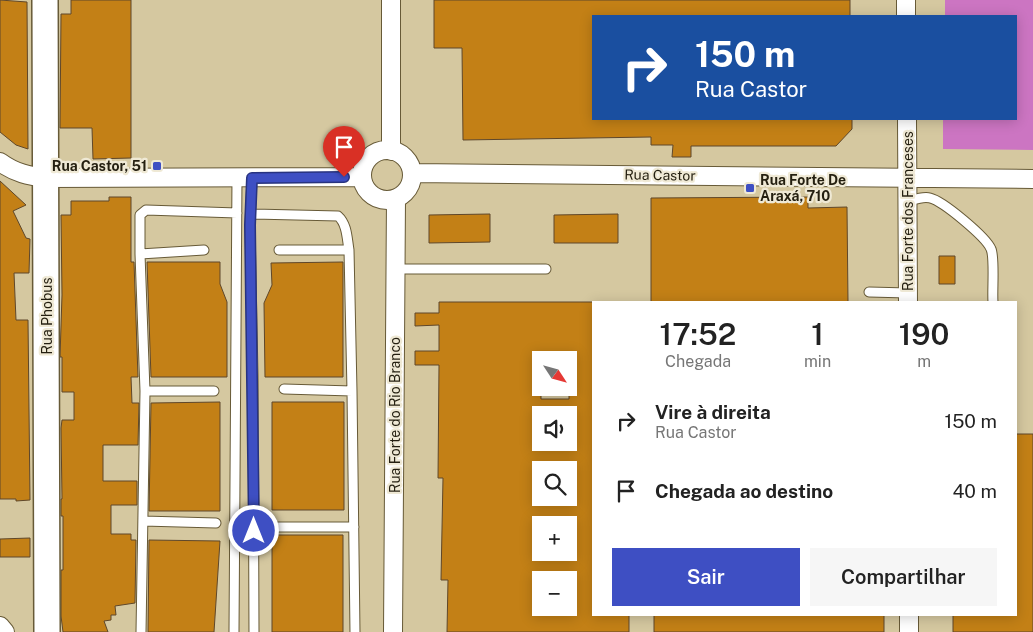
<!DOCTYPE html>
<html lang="pt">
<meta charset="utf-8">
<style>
body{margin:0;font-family:"Public Sans",sans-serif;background:#f6f6f6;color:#222;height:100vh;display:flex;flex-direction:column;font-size:19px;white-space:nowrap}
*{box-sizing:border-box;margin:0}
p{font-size:16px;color:#767676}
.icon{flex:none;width:28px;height:28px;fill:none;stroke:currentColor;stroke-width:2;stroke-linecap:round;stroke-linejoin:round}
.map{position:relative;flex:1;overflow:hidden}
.drawer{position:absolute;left:592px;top:301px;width:425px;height:315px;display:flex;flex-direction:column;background:#fff;border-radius:0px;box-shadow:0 2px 12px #0003}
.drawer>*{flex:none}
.guide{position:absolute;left:592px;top:15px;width:425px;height:105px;border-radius:0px;box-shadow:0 2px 12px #0003;background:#1a4fa0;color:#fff;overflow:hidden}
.needle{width:32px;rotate:126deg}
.tools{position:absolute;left:532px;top:351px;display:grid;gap:10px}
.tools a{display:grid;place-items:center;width:45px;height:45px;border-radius:0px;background:#fff;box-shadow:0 2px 12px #0003;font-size:25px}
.pin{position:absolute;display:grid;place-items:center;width:42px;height:42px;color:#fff;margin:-51px -21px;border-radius:50% 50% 50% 0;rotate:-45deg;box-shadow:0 0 5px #0007}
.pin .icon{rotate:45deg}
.me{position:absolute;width:55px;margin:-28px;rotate:0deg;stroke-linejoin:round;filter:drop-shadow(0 0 4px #0008)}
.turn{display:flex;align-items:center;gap:18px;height:105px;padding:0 20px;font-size:22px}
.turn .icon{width:65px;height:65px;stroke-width:2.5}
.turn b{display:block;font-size:35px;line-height:42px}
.eta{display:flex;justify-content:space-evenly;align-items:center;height:85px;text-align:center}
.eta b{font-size:30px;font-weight:600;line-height:35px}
.button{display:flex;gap:10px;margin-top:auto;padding:10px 20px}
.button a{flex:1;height:58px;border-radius:0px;background:#3e4fc3;color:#fff;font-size:20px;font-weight:600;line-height:58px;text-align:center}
.button a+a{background:#f6f6f6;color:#222}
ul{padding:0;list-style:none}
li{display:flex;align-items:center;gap:15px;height:70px;padding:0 20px}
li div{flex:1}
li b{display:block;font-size:19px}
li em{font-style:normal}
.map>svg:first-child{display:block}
.green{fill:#cc75c2}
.building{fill:#c38016;stroke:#5f472a;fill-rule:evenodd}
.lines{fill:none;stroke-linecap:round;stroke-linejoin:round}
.lane-casing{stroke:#675a37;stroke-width:11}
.street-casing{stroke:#675a37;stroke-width:20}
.secondary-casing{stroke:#675a37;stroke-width:28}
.lane{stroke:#fff;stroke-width:9}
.street{stroke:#fff;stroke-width:18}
.secondary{stroke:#fff;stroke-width:25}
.route-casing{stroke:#28337f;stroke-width:12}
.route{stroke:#3e4fc3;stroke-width:9}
.poi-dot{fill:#3e4fc3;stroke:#efe9d5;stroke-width:2}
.labels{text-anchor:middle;stroke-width:4.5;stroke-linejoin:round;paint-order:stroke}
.poi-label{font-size:14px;font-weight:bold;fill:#241f10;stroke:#efe9d5;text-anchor:end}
.street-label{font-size:14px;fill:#241f10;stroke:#efe9d5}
</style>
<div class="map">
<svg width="1033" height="632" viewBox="0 0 1033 632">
<rect width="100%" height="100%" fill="#d5c8a0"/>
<!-- green -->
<path class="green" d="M945,0H1033V150L943,149V119H1016V16H945Z"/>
<!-- building -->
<path class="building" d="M0,0L27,2L28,149L16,145L0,132Z
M71,0H131V158L93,159L92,128H60L61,14H71Z
M434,0H850V16H594V119H852V129L836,146H691V157H672L673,145H651V137L463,140L462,48H434Z
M0,181L26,205L13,211L26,238L30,239L29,273H14L16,320H28L30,500L16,501V499H0Z
M109,197H131V262H134L138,377H131L132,403H139L138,445H103V481H137V505H111V534H131V540H136L135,603L115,606L116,615H111V620L104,621L108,632H63L61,616V570H63V516H61V499H62L61,428L62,420H74V392H62V357H60L62,295L61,215H71V201H109Z
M808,197V208L847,207L848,302H651V198Z
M490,214V242L429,243V215Z
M618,214V243H554V215Z
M939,256H955V284H939Z
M147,262H220V284L227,302V377H151Z
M343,262V377H265L264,303L272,285L271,263Z
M439,302H594V615H629V632H447L448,580H441L443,478H438L439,365H415V351H439V325L415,326V313H439ZM541,360H569V399H541ZM541,415H569V442H541ZM541,470H569V498H541ZM541,525H569V552H541ZM541,580H569V608H541Z
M220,402V511H149L151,403Z
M272,402H344V510H272Z
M1016,434H1033V632H953V615H1016Z
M272,535H343V632H272Z
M30,538V557H0V539Z
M149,540L220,541L214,632H148Z
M654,615H884V632H654Z"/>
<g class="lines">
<!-- lane casing -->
<g class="lane-casing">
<path id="lane" d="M252,178L250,225L253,376L254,632
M907,202C914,200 922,196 930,198C943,201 986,237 991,249C995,258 992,291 993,302
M251,214L338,216C347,224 347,238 349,250L352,391L355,632
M279,250H349
M140,254V215L146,210L237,213
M396,269H546
M869,292L908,293
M284,389L352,391
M145,391H214
M143,521L216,523
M274,527H354
M235,532L254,531
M141,632L145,391L140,254L204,250
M234,632L237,177"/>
</g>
<!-- street casing -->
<g class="street-casing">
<path id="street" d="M391,0V151
M906,0V16
M907,119L908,302
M362 175a25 25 0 1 1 50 0a25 25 0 1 1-50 0Z
M0,162C15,173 29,176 46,178L362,177
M412,173L1033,179
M909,615V632
M0,626L5,632
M393,632L396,199"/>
</g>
<!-- secondary casing -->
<g class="secondary-casing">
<path id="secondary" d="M45,0L47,632"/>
</g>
<!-- lane -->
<use href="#lane" class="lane"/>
<!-- street -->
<use href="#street" class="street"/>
<!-- secondary -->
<use href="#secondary" class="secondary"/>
</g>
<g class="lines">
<!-- route casing -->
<g class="route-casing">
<path id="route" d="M254,531L250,225L252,178L344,177"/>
</g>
<!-- route -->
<use href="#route" class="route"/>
</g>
<!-- markers -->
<g class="poi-dot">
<rect x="152" y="161" width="10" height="10" rx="2.5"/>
<rect x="745" y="183" width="10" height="10" rx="2.5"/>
</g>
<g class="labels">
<!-- poi labels -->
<g class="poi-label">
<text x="147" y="171">Rua Castor, 51</text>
<text x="760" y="185" text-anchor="start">Rua Forte De<tspan x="760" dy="16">Araxá, 710</tspan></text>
</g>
<!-- street labels -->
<g class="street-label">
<text transform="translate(660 175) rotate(1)" y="5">Rua Castor</text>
<text transform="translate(908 211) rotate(-90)" y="5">Rua Forte dos Franceses</text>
<text transform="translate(47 316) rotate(-90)" y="5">Rua Phobus</text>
<text transform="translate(395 415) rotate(-90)" y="5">Rua Forte do Rio Branco</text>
</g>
</g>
</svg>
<div class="tools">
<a><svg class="needle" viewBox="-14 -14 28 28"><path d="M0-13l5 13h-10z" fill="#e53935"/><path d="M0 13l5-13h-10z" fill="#767676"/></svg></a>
<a><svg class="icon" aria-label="sound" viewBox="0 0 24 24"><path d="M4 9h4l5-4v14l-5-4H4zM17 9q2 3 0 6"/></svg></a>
<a><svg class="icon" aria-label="search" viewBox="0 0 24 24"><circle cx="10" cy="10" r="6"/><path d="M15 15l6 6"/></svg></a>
<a>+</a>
<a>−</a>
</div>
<div class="pin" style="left:344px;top:177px;background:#d93025"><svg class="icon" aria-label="arrive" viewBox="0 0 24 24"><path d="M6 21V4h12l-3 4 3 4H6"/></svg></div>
<svg class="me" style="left:254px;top:531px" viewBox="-20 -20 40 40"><circle r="17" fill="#3e4fc3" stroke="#fff" stroke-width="3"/><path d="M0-11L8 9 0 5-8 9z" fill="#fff"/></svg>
<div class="guide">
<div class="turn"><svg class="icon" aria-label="right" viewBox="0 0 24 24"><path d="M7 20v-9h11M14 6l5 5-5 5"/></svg><div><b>150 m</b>Rua Castor</div></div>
</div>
<section class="drawer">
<div class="eta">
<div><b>17:52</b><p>Chegada</p></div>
<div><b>1</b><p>min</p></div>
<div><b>190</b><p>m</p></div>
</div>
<ul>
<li><svg class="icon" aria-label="right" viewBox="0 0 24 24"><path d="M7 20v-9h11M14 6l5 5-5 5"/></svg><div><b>Vire à direita</b><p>Rua Castor</p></div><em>150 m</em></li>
<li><svg class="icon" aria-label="arrive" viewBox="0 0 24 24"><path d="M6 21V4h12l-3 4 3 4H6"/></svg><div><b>Chegada ao destino</b></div><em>40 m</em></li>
</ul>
<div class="button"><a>Sair</a><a>Compartilhar</a></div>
</section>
</div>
